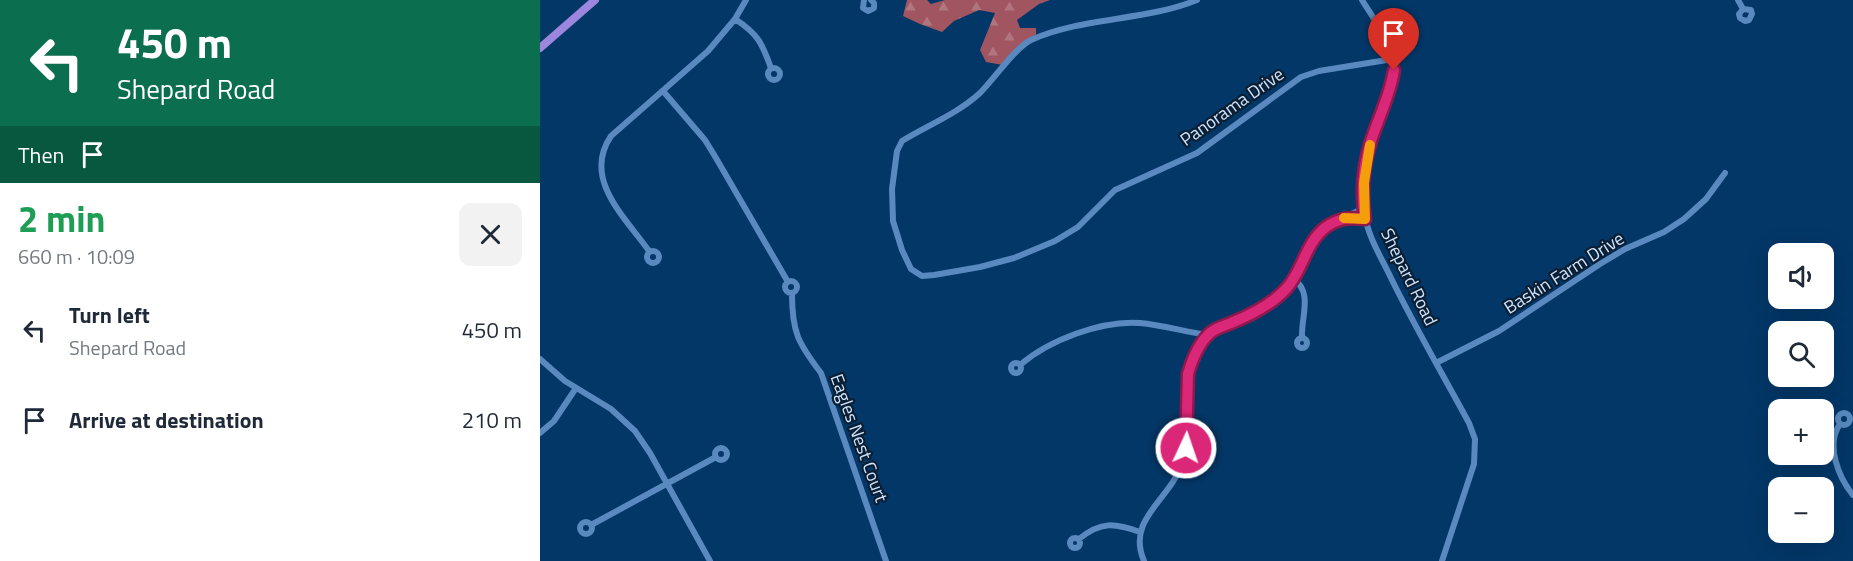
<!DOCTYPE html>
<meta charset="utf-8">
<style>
body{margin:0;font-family:"Titillium Web",sans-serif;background:#f2f2f3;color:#1f2937;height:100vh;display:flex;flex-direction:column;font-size:22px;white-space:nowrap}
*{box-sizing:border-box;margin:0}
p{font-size:20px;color:#747a83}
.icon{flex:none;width:33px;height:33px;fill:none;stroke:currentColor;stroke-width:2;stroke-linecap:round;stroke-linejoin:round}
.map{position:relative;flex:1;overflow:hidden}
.sheet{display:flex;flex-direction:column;background:#fff;width:540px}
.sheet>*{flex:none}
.top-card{background:#0b6e4f;color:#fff;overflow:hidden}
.controls{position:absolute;left:1228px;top:243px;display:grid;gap:12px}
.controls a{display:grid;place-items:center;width:66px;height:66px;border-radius:12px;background:#fff;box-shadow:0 6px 24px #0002;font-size:30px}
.pin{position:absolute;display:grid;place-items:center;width:51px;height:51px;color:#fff;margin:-62px -26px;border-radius:50% 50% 50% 0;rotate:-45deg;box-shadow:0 0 6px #0007}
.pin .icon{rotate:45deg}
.me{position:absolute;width:66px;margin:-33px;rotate:3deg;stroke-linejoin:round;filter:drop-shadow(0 0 4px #0008)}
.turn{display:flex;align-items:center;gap:21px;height:126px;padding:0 18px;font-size:27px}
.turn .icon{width:78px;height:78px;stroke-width:2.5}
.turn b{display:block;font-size:42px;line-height:51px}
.then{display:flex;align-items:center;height:57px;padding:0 18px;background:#0003;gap:12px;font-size:22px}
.round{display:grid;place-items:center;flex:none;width:63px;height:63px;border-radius:12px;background:#f2f2f3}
.summary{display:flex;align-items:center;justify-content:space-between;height:102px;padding:0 18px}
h1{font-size:36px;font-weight:700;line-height:45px;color:#1e9e55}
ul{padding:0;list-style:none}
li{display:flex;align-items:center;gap:18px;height:90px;padding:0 18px}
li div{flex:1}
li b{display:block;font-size:22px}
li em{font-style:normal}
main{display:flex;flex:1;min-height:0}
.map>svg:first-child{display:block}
.forest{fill:url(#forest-firs)}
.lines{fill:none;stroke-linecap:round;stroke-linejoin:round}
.minor{stroke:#5989bf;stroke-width:6}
.major{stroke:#9d87de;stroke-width:8}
.route-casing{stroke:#8e194d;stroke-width:15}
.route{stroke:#db2777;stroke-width:10}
.slow{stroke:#f59e0b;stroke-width:10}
.labels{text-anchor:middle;stroke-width:4.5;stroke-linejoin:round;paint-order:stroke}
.street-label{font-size:18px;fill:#d0e4fc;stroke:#0b1f34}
</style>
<main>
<section class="sheet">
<div class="top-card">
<div class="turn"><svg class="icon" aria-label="left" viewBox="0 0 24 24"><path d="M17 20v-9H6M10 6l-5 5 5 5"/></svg><div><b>450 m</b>Shepard Road</div></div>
<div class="then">Then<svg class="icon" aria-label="arrive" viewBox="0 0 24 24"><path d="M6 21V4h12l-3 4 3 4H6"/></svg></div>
</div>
<div class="summary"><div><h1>2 min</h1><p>660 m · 10:09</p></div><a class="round"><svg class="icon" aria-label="close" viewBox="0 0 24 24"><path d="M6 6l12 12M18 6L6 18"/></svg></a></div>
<ul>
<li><svg class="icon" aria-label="left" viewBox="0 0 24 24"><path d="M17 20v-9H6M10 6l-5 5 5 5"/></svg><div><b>Turn left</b><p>Shepard Road</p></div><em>450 m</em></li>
<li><svg class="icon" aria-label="arrive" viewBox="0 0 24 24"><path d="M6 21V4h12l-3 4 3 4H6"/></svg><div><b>Arrive at destination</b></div><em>210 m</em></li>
</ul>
</section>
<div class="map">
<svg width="1313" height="561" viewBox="0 0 1313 561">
<defs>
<pattern id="forest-firs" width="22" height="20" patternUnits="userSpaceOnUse" patternTransform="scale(1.5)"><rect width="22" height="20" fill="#a15560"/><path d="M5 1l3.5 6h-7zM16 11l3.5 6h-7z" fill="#b17580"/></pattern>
</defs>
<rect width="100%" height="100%" fill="#033767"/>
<!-- forest -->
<path class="forest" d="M367,0H387L391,4L405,0H510L499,4L477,20L480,28H496V37L463,65L446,62L440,50L455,13L439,10L414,21L402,32L380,24L363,16Z"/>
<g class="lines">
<!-- minor -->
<path class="minor" d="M324,0L323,8L328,11L334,8V3L331,0
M657,0C606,21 542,17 491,40C475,48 454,79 440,93C417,114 388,125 362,141L357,151L352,189L353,221L362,250L371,269L382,276L394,275L440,267L474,258L515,241L538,227L575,190L657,153L761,77L779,71L853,59
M822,0C833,18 847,36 852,56C859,85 841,113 832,139C824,161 821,188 824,211C827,235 841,257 851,278C875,327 903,375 929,423L935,439L934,464L902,561
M1198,0L1203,9L1211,10L1212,14L1209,20L1205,21L1200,18L1199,14L1203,9
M195,19C218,34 222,43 231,68
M228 74a6 6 0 1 1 12 0a6 6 0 1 1-12 0Z
M123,91L165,140L176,158L248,282
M107 257a6 6 0 1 1 12 0a6 6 0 1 1-12 0Z
M109,251C85,217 42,179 71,136L168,51L195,19L206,0
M754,279C773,293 761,317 762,337
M245 287a6 6 0 1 1 12 0a6 6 0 1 1-12 0Z
M252,294C252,332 258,343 281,373L346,561
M757 343a5 5 0 1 1 10 0a5 5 0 1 1-10 0Z
M0,359L25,381L71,409L95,431L110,453L170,561
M896,363L959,331L1060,264L1085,249L1124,232L1144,219L1166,199L1185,173
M471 368a5 5 0 1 1 10 0a5 5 0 1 1-10 0Z
M480,365C509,340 562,320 600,323C623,325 645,332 668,335
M1298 419a6 6 0 1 1 12 0a6 6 0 1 1-12 0Z
M1300,424C1285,445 1299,478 1313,495
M0,433L14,421L36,388
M175 454a6 6 0 1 1 12 0a6 6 0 1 1-12 0Z
M40 528a6 6 0 1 1 12 0a6 6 0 1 1-12 0Z
M51,525L176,457
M530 543a5 5 0 1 1 10 0a5 5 0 1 1-10 0Z
M539,539C561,521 575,523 600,532
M604,561C586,519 629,501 642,464C653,432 641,404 648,374C651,361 659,348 667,337C677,323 715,315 731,303C740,296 750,286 755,276C762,264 766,250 773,239C785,223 807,217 824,208"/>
<!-- major -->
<path class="major" d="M0,48L55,0"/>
</g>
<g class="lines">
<!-- route casing -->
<g class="route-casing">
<path id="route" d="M646,448L648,374C652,360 659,343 670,333C676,328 684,326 691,323C711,315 731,305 746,289C763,271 765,243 786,227C799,218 810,217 825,219C821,194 823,166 831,141C839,116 850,96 854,70"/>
</g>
<!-- route -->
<use href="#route" class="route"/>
<!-- slow -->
<path class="slow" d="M804,218L825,219L824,183L830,145"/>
</g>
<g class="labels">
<!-- street labels -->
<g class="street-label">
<text transform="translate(692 107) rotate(-35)" y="6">Panorama Drive</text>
<text transform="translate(1024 273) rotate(-32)" y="6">Baskin Farm Drive</text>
<text transform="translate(869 277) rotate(64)" y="6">Shepard Road</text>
<text transform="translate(319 438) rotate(70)" y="6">Eagles Nest Court</text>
</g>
</g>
</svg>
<div class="controls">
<a><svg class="icon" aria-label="sound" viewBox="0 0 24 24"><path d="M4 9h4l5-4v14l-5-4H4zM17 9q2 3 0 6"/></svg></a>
<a><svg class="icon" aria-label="search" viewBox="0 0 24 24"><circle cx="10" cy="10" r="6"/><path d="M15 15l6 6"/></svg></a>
<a>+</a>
<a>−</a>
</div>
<div class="pin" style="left:854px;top:70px;background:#d93025"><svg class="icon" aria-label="arrive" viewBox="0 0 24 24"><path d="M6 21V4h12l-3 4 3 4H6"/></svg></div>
<svg class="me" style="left:646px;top:448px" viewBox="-20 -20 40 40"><circle r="17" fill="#db2777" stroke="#fff" stroke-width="3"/><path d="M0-11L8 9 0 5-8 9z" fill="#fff"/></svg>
</div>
</main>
